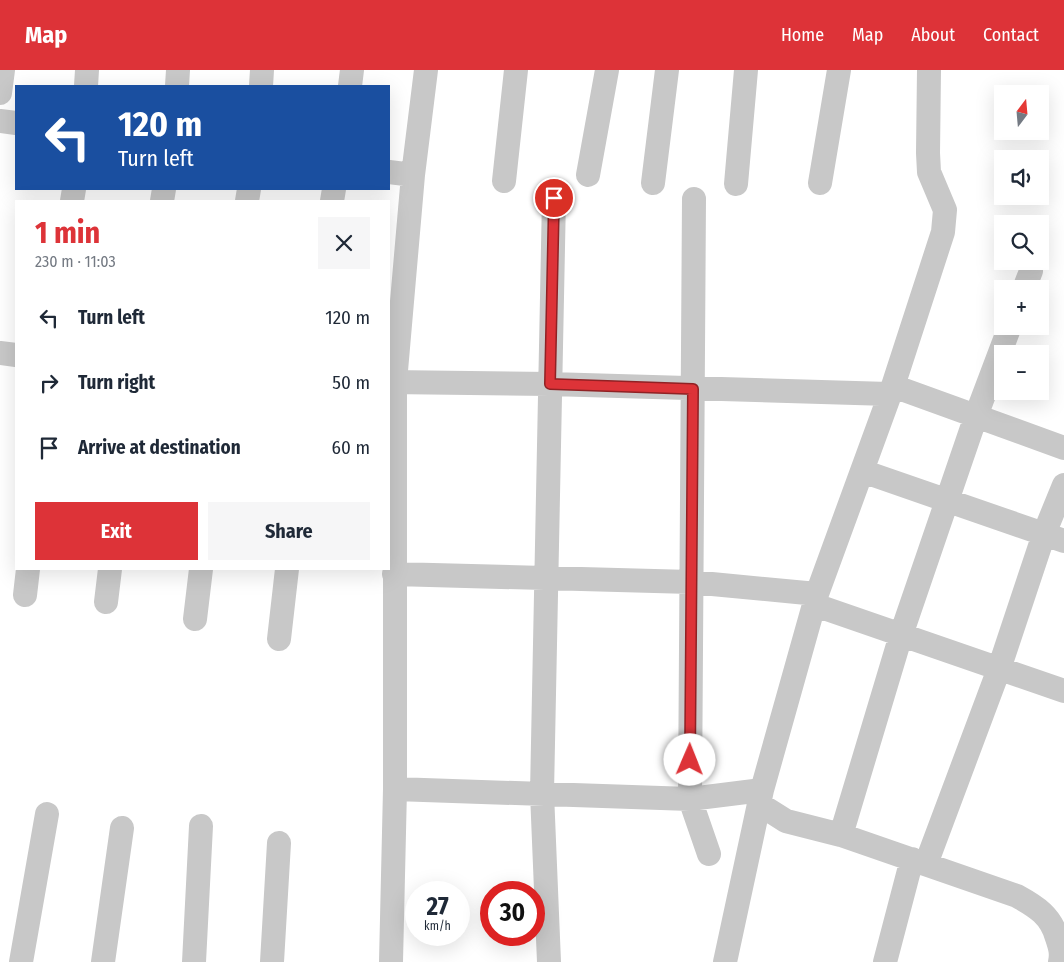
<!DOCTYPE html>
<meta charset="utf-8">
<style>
body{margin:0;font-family:"Fira Sans Condensed",sans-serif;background:#f6f6f7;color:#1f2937;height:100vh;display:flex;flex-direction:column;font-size:19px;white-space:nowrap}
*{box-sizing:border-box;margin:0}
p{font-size:16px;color:#747a83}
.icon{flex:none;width:28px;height:28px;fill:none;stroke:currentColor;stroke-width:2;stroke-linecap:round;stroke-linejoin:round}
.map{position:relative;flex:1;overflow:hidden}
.details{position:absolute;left:15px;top:130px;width:375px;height:370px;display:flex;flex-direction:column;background:#fff;border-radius:0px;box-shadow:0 5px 20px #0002}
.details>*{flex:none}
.hud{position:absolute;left:15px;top:15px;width:375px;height:105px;border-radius:0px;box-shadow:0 5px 20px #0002;background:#1a4fa0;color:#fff;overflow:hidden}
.needle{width:32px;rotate:16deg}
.fabs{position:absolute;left:994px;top:15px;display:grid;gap:10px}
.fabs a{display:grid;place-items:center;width:55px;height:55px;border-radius:0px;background:#fff;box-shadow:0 5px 20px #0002;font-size:25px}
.speed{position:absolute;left:405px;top:811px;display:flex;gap:10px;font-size:25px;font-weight:700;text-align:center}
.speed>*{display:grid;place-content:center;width:65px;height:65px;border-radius:50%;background:#fff;box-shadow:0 5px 20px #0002;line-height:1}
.speed small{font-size:12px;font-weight:400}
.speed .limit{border:8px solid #d22;background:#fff;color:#111}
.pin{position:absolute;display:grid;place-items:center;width:42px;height:42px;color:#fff;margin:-21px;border:2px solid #fff;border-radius:50%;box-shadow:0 1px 5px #0007}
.me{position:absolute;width:55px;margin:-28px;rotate:1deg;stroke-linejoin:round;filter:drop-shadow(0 0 4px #0008)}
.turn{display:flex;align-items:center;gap:18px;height:105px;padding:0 20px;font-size:22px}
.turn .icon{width:65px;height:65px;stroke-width:2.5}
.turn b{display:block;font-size:35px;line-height:42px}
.round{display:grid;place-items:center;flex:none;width:52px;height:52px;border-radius:0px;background:#f6f6f7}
.summary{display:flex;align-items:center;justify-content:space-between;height:85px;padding:0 20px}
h1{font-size:30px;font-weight:700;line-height:38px;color:#dd3338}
.button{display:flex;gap:10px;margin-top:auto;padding:10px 20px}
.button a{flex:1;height:58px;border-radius:0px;background:#dd3338;color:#fff;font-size:20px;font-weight:700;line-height:58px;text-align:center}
.button a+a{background:#f6f6f7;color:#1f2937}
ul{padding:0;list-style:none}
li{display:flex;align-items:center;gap:15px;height:65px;padding:0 20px}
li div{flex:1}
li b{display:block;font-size:19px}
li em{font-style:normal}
header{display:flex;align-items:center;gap:30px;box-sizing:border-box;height:70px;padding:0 25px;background:#dd3338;color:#fff}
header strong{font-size:24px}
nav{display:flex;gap:28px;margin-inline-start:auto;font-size:18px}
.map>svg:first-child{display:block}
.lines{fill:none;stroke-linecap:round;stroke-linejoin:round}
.street{stroke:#c8c8c8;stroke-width:24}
.route-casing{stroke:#902124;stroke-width:12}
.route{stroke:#dd3338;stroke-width:9}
</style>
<header>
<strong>Map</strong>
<nav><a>Home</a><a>Map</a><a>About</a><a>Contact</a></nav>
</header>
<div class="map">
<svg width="1064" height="892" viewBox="0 0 1064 892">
<rect width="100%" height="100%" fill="#fff"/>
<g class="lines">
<!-- street -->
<path class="street" d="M86,16L87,0
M177,16L178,0
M261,16L262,0
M350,16L352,0
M0,23L3,0
M0,51L16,53
M389,102L413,105
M588,105L607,0
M504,111L516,0
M653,113L667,0
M820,113L839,0
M736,114L746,0
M694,129L690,729L709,784
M72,131L74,119
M162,131L164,119
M247,131L249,119
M332,131L334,119
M1024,219L1031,201
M0,283L16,285
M389,312L550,314L889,324
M893,316L1064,378
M862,401L1064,471
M394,504L691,512L817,524
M25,525L28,499
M106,532L110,499
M815,535L1064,621
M195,549L201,499
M279,569L287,499
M395,719L690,729L762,720
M759,734L786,751L841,765L1017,826C1037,837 1051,846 1057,868C1060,877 1062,883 1060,892
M841,765L901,565L976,346L1010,256
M926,794L999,599L1044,464L1064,415
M21,892L47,744
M103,892L122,758
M194,892L201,756
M272,892L279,773
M391,892L395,719V312L413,105L426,0
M549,892L542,723L554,128
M725,892L762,720L817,524L893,316L943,162L945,140L929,102L928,83L929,0
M885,892L912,789"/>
</g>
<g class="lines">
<!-- route casing -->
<g class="route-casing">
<path id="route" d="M554,128L550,314L693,319L690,690"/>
</g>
<!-- route -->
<use href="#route" class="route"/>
</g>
</svg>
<div class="fabs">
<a><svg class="needle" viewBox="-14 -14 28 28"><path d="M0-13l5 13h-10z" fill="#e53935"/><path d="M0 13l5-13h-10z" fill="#747a83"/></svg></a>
<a><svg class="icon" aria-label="sound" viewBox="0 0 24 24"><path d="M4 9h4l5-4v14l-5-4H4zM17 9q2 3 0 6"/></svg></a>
<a><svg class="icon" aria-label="search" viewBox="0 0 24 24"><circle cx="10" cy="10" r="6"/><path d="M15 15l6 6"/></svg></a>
<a>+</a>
<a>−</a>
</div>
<div class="speed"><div>27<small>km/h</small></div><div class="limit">30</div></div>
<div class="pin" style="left:554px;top:128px;background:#d93025"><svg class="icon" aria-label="arrive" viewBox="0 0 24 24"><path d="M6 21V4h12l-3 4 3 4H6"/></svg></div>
<svg class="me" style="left:690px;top:690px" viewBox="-20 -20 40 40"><circle r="19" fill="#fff"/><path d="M0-13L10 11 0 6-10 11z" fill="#dd3338"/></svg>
<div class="hud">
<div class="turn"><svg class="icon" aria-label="left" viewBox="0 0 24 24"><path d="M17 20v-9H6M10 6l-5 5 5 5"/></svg><div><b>120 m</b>Turn left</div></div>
</div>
<section class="details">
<div class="summary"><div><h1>1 min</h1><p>230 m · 11:03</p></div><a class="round"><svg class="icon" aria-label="close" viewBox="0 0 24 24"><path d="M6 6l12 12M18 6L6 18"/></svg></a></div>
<ul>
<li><svg class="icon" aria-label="left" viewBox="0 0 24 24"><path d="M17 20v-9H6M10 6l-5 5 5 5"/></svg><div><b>Turn left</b></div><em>120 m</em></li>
<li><svg class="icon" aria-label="right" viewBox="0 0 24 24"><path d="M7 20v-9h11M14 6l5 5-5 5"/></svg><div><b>Turn right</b></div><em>50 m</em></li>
<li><svg class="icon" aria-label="arrive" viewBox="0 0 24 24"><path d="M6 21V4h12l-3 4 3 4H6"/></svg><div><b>Arrive at destination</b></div><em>60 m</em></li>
</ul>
<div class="button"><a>Exit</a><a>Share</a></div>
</section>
</div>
